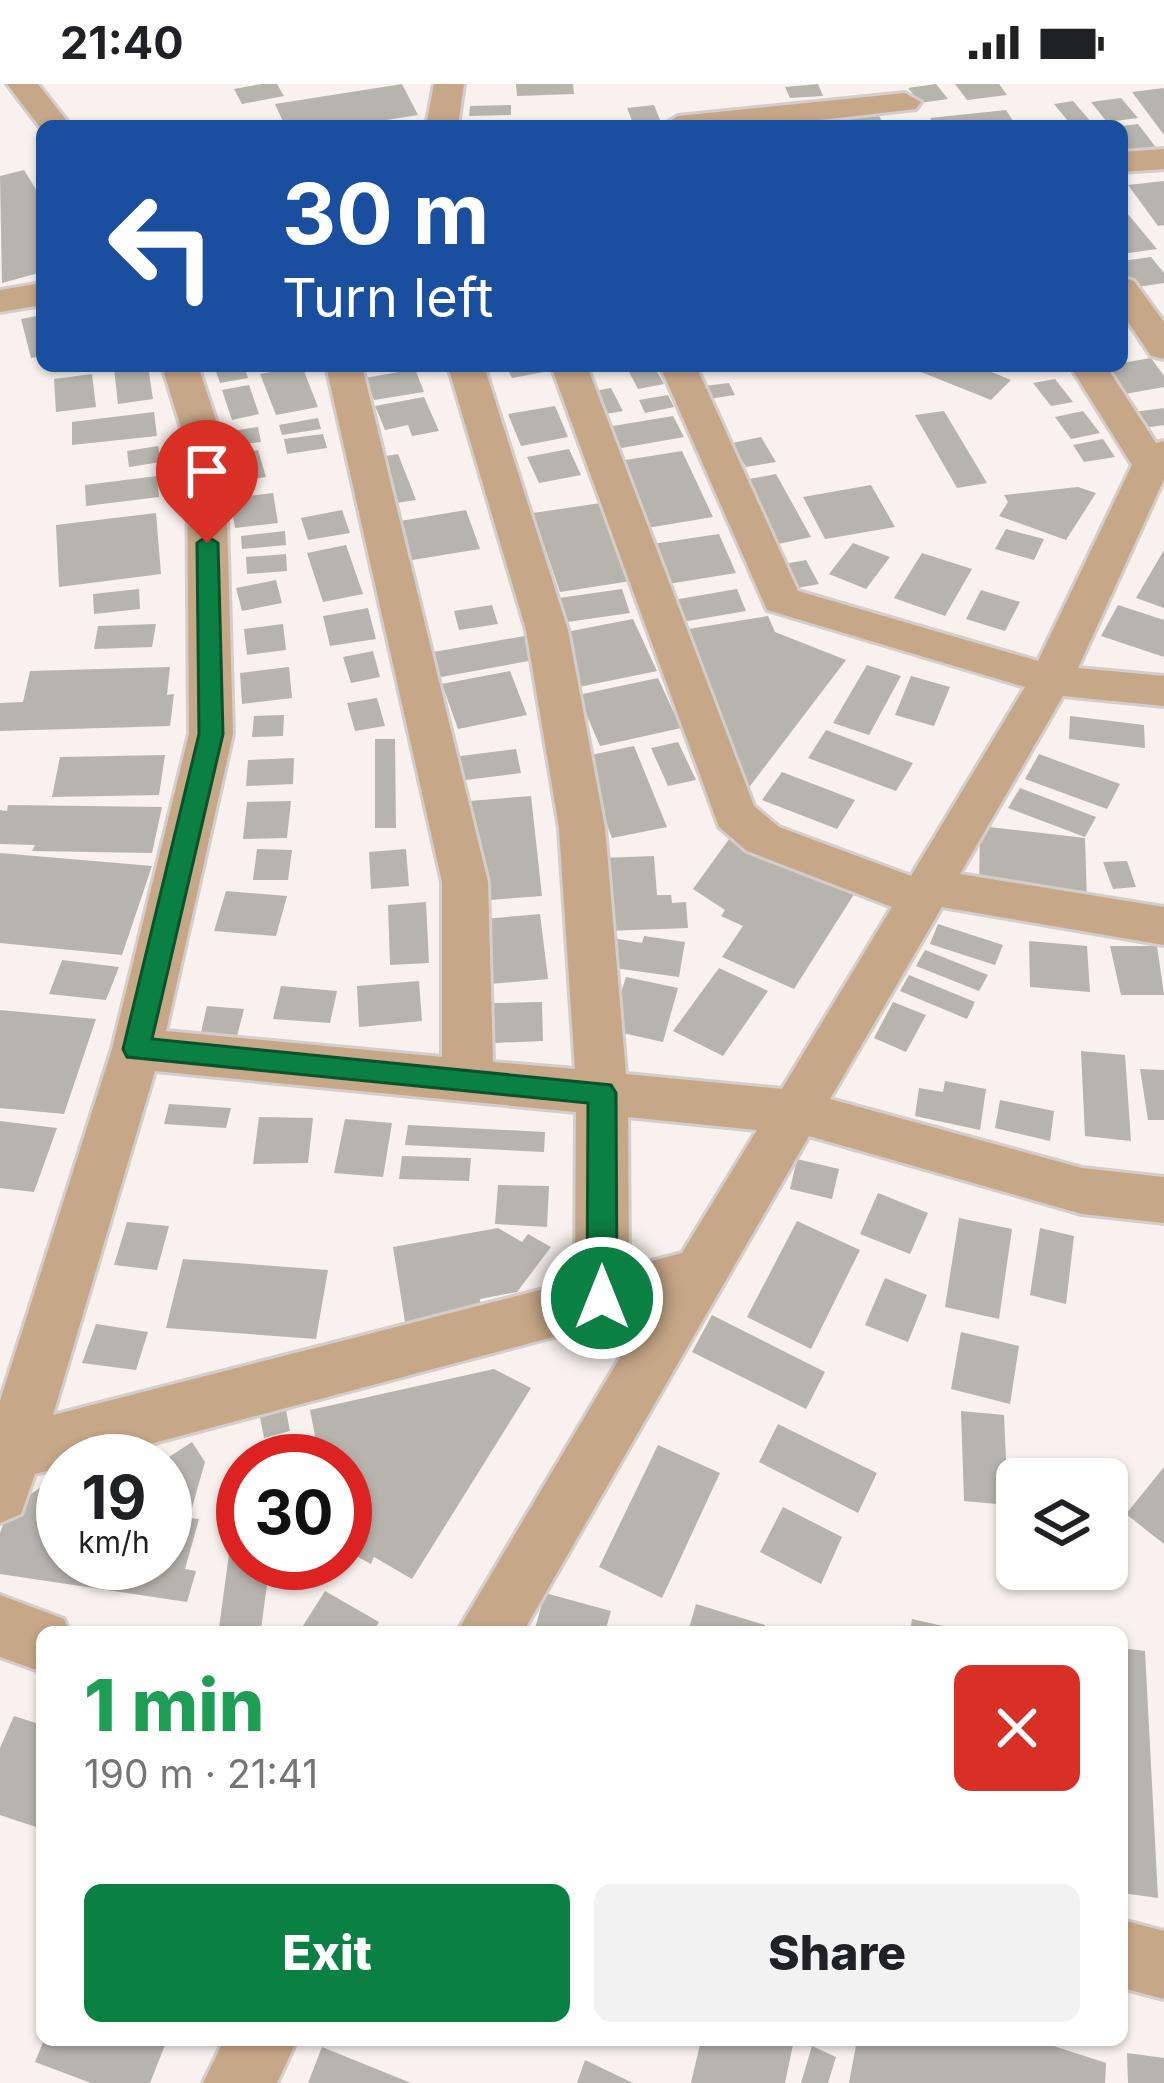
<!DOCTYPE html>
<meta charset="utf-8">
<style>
body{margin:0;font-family:Inter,sans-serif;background:#f2f2f2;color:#202124;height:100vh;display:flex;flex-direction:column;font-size:45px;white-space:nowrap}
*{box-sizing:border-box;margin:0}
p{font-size:39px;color:#757577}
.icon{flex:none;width:66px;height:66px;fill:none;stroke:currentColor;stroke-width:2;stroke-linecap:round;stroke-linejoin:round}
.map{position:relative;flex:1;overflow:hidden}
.sheet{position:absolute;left:36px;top:1542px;width:1092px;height:420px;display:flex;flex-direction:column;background:#fff;border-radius:18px;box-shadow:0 3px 9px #0004}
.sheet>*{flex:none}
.guide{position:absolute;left:36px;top:36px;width:1092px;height:252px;border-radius:18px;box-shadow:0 3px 9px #0004;background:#1a4fa0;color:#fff;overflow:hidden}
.tools{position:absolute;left:996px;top:1374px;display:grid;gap:24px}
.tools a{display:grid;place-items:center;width:132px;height:132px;border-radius:18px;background:#fff;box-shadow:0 3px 9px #0004;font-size:60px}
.speed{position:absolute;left:36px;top:1350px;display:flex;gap:24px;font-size:60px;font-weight:700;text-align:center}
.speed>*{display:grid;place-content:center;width:156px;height:156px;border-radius:50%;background:#fff;box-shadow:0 3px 9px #0004;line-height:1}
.speed small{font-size:30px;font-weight:400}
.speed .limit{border:18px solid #d22;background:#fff;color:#111}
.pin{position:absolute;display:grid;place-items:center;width:102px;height:102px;color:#fff;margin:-123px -51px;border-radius:50% 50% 50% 0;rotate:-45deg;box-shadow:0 0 12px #0007}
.pin .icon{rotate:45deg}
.me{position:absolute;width:132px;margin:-66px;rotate:0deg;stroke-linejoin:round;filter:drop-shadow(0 0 9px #0008)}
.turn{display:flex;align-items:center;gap:42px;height:252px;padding:0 48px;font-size:54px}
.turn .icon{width:156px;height:156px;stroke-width:2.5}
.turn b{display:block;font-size:84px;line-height:102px}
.round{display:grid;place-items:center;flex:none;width:126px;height:126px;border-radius:18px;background:#f2f2f2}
.head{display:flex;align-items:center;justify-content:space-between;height:204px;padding:0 48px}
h1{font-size:72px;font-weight:800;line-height:90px;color:#1e9e55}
.button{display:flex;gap:24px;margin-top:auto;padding:24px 48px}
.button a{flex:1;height:138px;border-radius:18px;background:#0b8043;color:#fff;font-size:48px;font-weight:800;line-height:138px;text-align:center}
.button a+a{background:#f2f2f2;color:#202124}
.status{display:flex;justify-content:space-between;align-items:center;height:84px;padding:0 60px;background:#fff;direction:ltr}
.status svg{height:33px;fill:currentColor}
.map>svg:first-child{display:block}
.building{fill:#b7b3ad}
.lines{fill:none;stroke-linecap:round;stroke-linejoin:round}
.street-casing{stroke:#d4cdca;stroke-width:6}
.street{fill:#c6a787;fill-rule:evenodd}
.route{fill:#0b8043;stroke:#07532c;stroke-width:3}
</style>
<div class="status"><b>21:40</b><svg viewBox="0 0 49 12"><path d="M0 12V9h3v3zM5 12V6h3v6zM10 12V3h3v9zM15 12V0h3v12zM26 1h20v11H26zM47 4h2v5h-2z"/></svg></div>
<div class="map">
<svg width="1164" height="1999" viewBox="0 0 1164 1999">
<rect width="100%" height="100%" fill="#f8f1ed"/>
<!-- building -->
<path class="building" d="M261,0H277L284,12L242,20L234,5Z
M402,0L418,31L348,42H285L275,20Z
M516,0H573L574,10L517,12Z
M818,0L823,12L790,14L785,3Z
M936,0L948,15L920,19L908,4Z
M955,0H999L1007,11L967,16Z
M1164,4V51L1132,8Z
M1121,14L1138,34L1107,38L1091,18Z
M1073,17L1092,39L1072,42L1054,20Z
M511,21V31L469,32L470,22Z
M654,21L660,36L633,39L627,24Z
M1006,26L1015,40L935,42L930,34Z
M879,32L885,42H838L835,37Z
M1138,40L1158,66L1122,70V42Z
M24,86L42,115V188L2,199L0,92Z
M1164,97V141L1158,142L1128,101Z
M1122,123L1157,165L1122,170Z
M1151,173L1164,189V199L1124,205L1122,177Z
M42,231V272L31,274L21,235Z
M1151,274L1164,292V303L1125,310L1104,282Z
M148,282L153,315L118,320L114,285Z
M214,282H244L248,294L220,299Z
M302,282L318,323L276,331L260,290Z
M506,282H547L549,287L512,294Z
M626,282H654L664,300L638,305Z
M906,282H977L1011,296L991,316Z
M415,285L424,308L374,316L365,294Z
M92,290L96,323L56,328L54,295Z
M1055,295L1073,318L1051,322L1033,299Z
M729,299L735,311L702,316L696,303Z
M249,301L259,330L232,336L222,306Z
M611,304L623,327L600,331L588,308Z
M668,311L674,323L645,329L639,316Z
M424,313L439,347L412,352L408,341L385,346L375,322Z
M555,322L568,353L521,362L508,330Z
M1164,324V341L1137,345L1127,329Z
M944,327L987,399L957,404L915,331Z
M1083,327L1100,349L1071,355L1055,333Z
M154,328L157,352L72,361V338Z
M673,332L684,353L616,365L607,343Z
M318,334L321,345L282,351L279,341Z
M258,343L261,358L227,362L225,348Z
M323,350L327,364L287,370L284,355Z
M761,353L776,378L746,383L732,359Z
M1103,355L1115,373L1084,378L1073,361Z
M158,362L161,378L129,383L127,367Z
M569,365L581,391L539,399L527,373Z
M258,366L266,393L234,398L227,371Z
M682,367L713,433L647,444L619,377Z
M398,370L416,416L390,420L373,374Z
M776,390L811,453L778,460L744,396Z
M157,392L159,413L86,422L85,401Z
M871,401L895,443L825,455L803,413Z
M1078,403L1096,409L1066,456L999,432L1008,418L1004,411Z
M273,409L278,439L235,444L230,414Z
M601,419L631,497L560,508L533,429Z
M342,426L350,449L308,456L301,434Z
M466,426L480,465L400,478L388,439Z
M156,429L161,490L59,503L56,441Z
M1006,445L1044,455L1034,476L995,465Z
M285,447L286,461L242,465L241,452Z
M719,450L736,489L668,500L652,460Z
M853,459L890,473L866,505L829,490Z
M346,461L363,510L323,518L307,469Z
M1164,466V524L1136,514Z
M922,469L972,485L945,532L894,514Z
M286,470L287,487L247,490L246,473Z
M806,476L819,500L792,505L779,481Z
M276,496L282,519L242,527L236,504Z
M139,505L140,525L94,530L93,510Z
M622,505L630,529L567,538L559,514Z
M737,505L746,527L682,538L673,516Z
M981,506L1020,518L1005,547L966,535Z
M492,521L498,540L459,546L454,527Z
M1118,521L1164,536V573L1101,552Z
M368,524L376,555L330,562L323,532Z
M768,532L775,548L846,576L747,706L682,546Z
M633,535L657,587L574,604L551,551Z
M156,540L152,563L94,565L98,542Z
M283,540L286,566L247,571L244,545Z
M536,550L545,574L430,595L422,570Z
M373,567L380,593L351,599L343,573Z
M867,581L901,592L869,651L833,639Z
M170,583L167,611L174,610L170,642L0,647V619L23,618L30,587Z
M289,583L292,614L242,620L240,589Z
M510,587L527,631L458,645L442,600Z
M911,592L950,603L934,642L895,631Z
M658,594L681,644L600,662L578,611Z
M377,614L385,642L355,647L347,619Z
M284,631L283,652L252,653L254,632Z
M1070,632L1144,641L1145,664L1069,655Z
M826,646L913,679L896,707L808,674Z
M375,655H395L396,744H375Z
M678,658L696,696L668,702L651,664Z
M634,662L667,743L612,754L581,673Z
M516,665L521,689L457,697L453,673Z
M1039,670L1120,700L1107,725L1025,695Z
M165,671L159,711L52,713L60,673Z
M294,674L293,700L246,702L248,676Z
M782,688L855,716L837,745L762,716Z
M1020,704L1096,733L1085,753L1008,724Z
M531,712L542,812L477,817L469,717Z
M291,717L287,754L243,755L247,718Z
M8,721L162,723L152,769L32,767L35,761L0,760V726L7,727Z
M980,742L1085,754L1087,817L979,805Z
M732,751L858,804L794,905L722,873L743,842L721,832L725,826L693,805Z
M257,765L292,766L288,796H253Z
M406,765L409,802L371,805L369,768Z
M0,769L152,782L122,871L0,859Z
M654,772L657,811H671L672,819L686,818L688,844L606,847L601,774Z
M1127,777L1136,803L1113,805L1103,778Z
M226,807L287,812L276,852L214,847Z
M426,818L429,879L390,881L388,821Z
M540,830L548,895L489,900L483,835Z
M938,840L1003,861L995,881L930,860Z
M644,852L685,858L679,893L607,883L612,854L642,859Z
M1029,857L1087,862L1090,908L1030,903Z
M1110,862H1157L1164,911H1121Z
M925,866L988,891L979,907L916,882Z
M62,876L119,883L106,916L49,910Z
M719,884L768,907L723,972L673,947Z
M909,891L975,918L967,935L900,907Z
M626,893L678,904L663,958L609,946Z
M419,897L422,937L359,943L357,902Z
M281,902L337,907L330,939L273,935Z
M542,918L543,957L494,959L493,919Z
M893,918L926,931L906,968L874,954Z
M207,922L244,925L235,960L199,957Z
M0,926L96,935L64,1030L0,1024Z
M1081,967L1125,971L1131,1057L1085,1052Z
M1140,985L1164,986V1036H1148Z
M945,997L986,1005L980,1046L915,1032L919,1004L943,1008Z
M1000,1016L1054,1027L1050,1057L995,1044Z
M169,1020L231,1024L226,1044L164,1040Z
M259,1033L313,1034L308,1079L253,1080Z
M345,1035L392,1039L383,1093L334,1089Z
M0,1037L57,1044L34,1108L0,1104Z
M408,1041L545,1048L544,1068L405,1061Z
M402,1072L471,1074L469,1097L399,1095Z
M797,1075L839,1085L832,1115L790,1105Z
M498,1101L549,1102L547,1143L495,1140Z
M878,1109L928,1129L910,1170L860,1150Z
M959,1134L1012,1145L999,1235L945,1223Z
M797,1137L860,1166L811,1265L747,1233Z
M127,1138L169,1142L157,1186L114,1181Z
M498,1144L522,1158L528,1150L551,1163L517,1208L480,1215L481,1223L405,1238L393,1163Z
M1040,1144L1074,1152L1066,1220L1030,1211Z
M183,1175L328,1186L316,1255L166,1244Z
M885,1194L927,1211L908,1258L865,1241Z
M712,1231L825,1288L806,1325L692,1268Z
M96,1240L148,1248L136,1286L82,1279Z
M961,1248L1019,1262L1010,1320L951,1305Z
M494,1285L531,1304L412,1495L374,1473L371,1480L345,1466V1377H306L302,1360L316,1357L310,1326Z
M283,1311L290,1347L264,1354L257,1318Z
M961,1327L1004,1331L1008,1421L964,1417Z
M778,1340L877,1389L858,1429L759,1378Z
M192,1358L205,1378L189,1434L199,1435L185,1485L196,1487L187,1518L0,1490V1449L9,1424L43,1402L49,1411L63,1402V1479H165V1377H143L161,1366L166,1375Z
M658,1361L720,1389L662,1514L599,1483Z
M1164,1383V1460L1126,1430Z
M783,1423L842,1453L821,1500L760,1468Z
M234,1433H243V1479H270L261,1545L219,1544Z
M325,1507L379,1538L373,1548H299Z
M545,1509L611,1527L605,1548H534Z
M696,1520L765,1541L763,1548H688Z
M912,1535L961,1546L960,1548H910Z
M1122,1564L1145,1567L1158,1814L1122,1809Z
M14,1632L42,1641V1745L0,1731V1664Z
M44,1956H167L150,1999H91L35,1978Z
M701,1956H794L785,1999H691Z
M857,1956H1035L1106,1979L1105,1999H849Z
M812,1962L836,1973L828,1999H801Z
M322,1963L411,1999H308Z
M1127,1969L1164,1974V1999H1128Z
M585,1976L633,1999H577Z"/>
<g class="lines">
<!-- street casing -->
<g class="street-casing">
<path id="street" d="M7,0H38L71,42H42V46Z
M434,0H464L458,42H426Z
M905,9L921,18L916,25L768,42H662L678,32Z
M1164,65V85L1122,88V68Z
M1122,193L1134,197L1164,238V275L1151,272L1122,229Z
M42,199V221L0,228V206Z
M162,282H198L225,363L233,650L166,947L442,973V798L326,282H362L488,798L493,978L575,985L559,744L526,546L448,282H484L568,546L605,744L626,990L782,1005L892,823L747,767L719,743L551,282H587L754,722L779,743L911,792L1025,603L767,526L660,282H696L798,507L1038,577L1132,381L1070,282H1106L1156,359L1164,357V395L1078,584L1164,592V622L1063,612L960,790L1164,823V861L942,823L830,1015L1082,1084L1164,1093V1139L1082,1130L809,1052L523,1548H457L647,1228L86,1377H63V1383L35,1390L21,1430L0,1439V1317L112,965L189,650L187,363ZM155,987L576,1028L575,1197L53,1331ZM628,1033L757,1046L682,1169L629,1183Z
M0,1511L64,1535L69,1548H42V1588L0,1573Z
M1122,1836L1164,1847V1915L1122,1904Z
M224,1956H297L277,1999H203Z"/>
</g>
<!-- street -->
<use href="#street" class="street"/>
</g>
<!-- route -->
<path class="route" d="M207,452L218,459L223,650L152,955L611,1001L616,1009L617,1214L612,1224L602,1228L591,1224L587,1214L588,1019L127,973L123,965L199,650L197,459Z"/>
</svg>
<div class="tools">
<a><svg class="icon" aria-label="layers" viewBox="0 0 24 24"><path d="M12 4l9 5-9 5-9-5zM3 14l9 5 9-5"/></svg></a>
</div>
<div class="speed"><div>19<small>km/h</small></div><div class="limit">30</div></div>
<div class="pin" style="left:207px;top:459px;background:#d93025"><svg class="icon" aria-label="arrive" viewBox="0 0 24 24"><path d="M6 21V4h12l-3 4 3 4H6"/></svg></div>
<svg class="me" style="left:602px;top:1214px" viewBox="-20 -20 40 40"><circle r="17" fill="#0b8043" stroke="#fff" stroke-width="3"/><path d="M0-11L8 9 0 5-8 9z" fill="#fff"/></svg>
<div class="guide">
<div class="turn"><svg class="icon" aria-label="left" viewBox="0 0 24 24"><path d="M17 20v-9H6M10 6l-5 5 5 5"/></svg><div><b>30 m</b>Turn left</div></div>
</div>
<section class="sheet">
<div class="head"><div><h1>1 min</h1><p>190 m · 21:41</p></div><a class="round" style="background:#d93025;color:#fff"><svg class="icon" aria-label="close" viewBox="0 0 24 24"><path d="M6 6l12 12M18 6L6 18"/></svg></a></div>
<div class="button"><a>Exit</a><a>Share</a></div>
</section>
</div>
